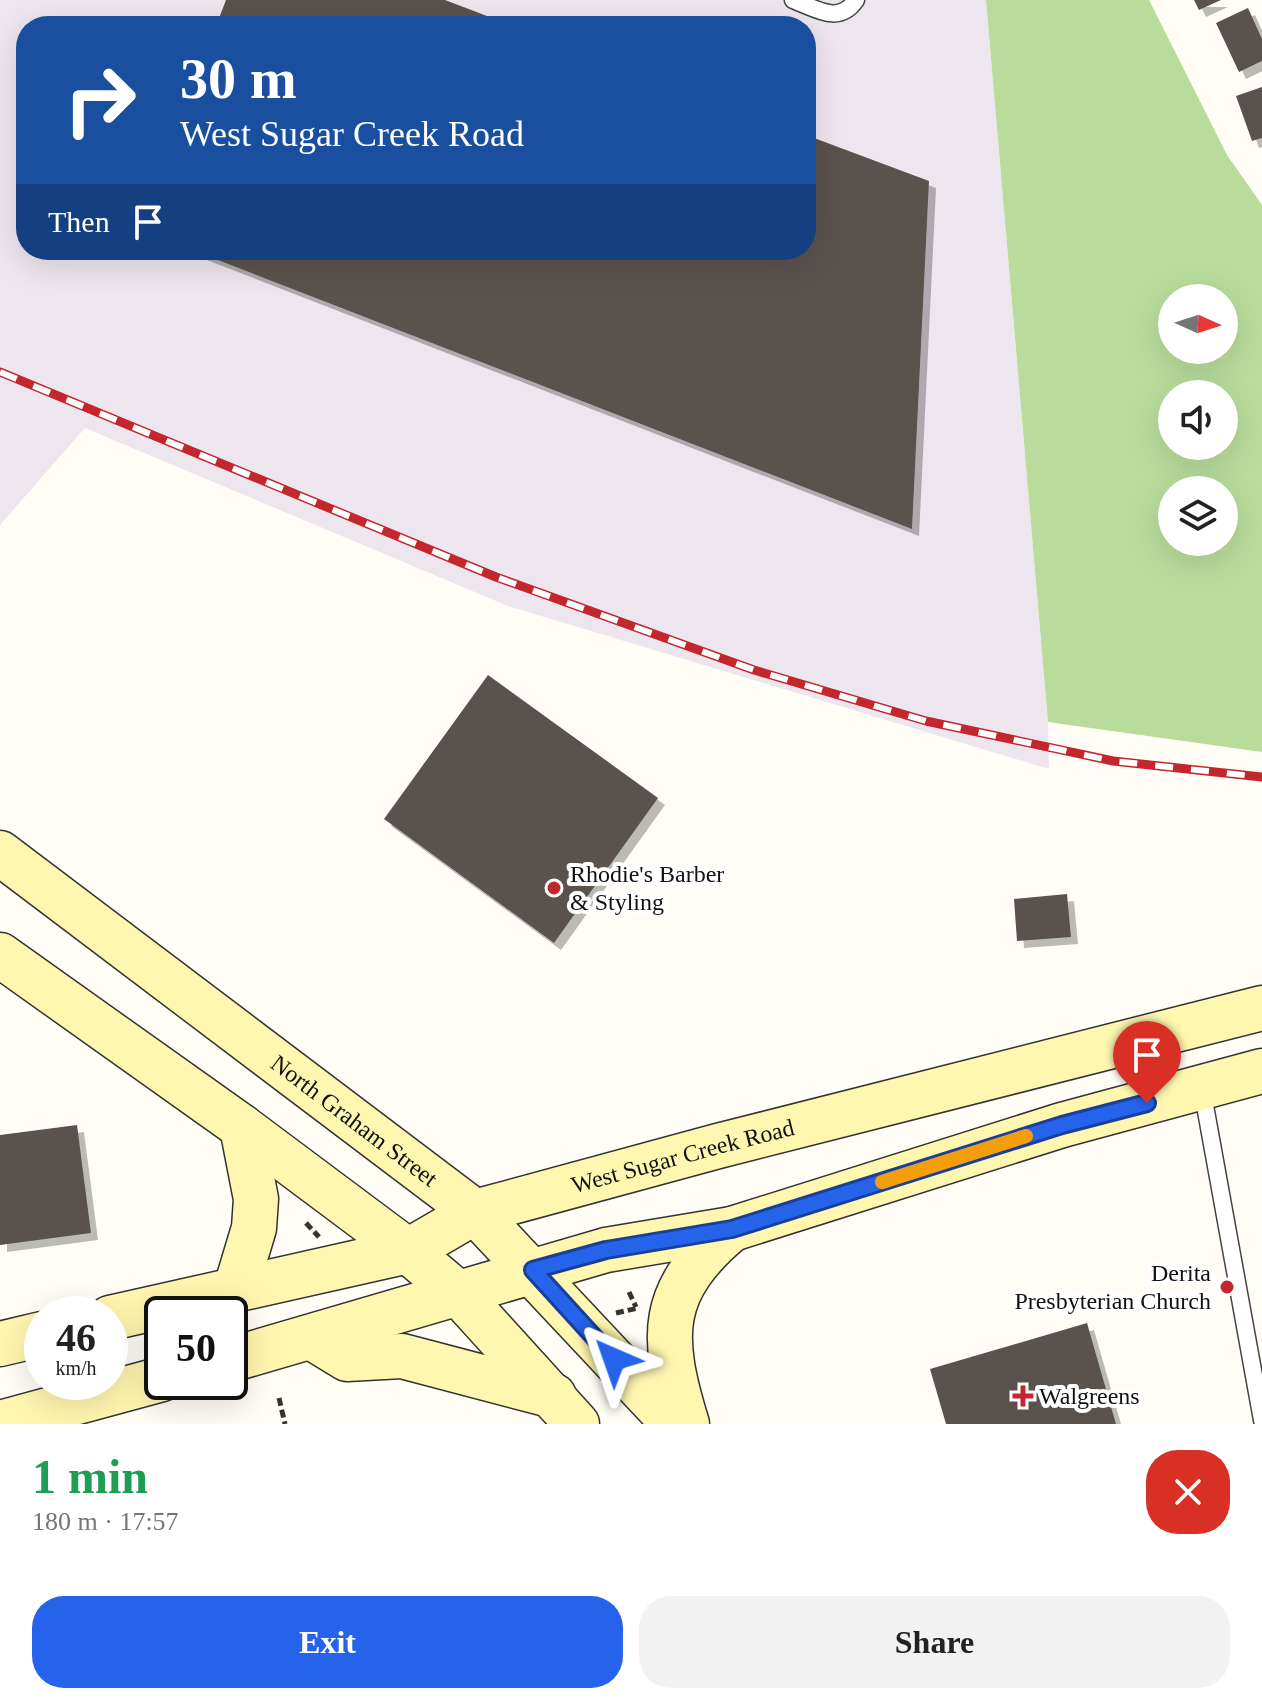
<!DOCTYPE html>
<meta charset="utf-8">
<style>
body{margin:0;font-family:Georgia,serif;background:#f2f2f2;color:#222;height:100vh;display:flex;flex-direction:column;font-size:30px;white-space:nowrap}
*{box-sizing:border-box;margin:0}
p{font-size:26px;color:#767676}
.icon{flex:none;width:44px;height:44px;fill:none;stroke:currentColor;stroke-width:2;stroke-linecap:round;stroke-linejoin:round}
.map{position:relative;height:1424px;overflow:hidden}
.panel{display:flex;flex-direction:column;background:#fff;flex:1}
.panel>*{flex:none}
.top-card{position:absolute;left:16px;top:16px;width:800px;height:244px;border-radius:32px;box-shadow:0 8px 32px #0002;background:#1a4fa0;color:#fff;overflow:hidden}
.needle{width:52px;rotate:93deg}
.fabs{position:absolute;left:1158px;top:284px;display:grid;gap:16px}
.fabs a{display:grid;place-items:center;width:80px;height:80px;border-radius:50%;background:#fff;box-shadow:0 8px 32px #0002;font-size:40px}
.speed{position:absolute;left:24px;top:1296px;display:flex;gap:16px;font-size:40px;font-weight:700;text-align:center}
.speed>*{display:grid;place-content:center;width:104px;height:104px;border-radius:50%;background:#fff;box-shadow:0 8px 32px #0002;line-height:1}
.speed small{font-size:20px;font-weight:400}
.speed .limit{border:4px solid #111;border-radius:12px;background:#fff;color:#111}
.pin{position:absolute;display:grid;place-items:center;width:68px;height:68px;color:#fff;margin:-82px -34px;border-radius:50% 50% 50% 0;rotate:-45deg;box-shadow:0 0 8px #0007}
.pin .icon{rotate:45deg}
.me{position:absolute;width:88px;margin:-44px;rotate:317deg;stroke-linejoin:round;filter:drop-shadow(0 0 6px #0008)}
.turn{display:flex;align-items:center;gap:28px;height:168px;padding:0 32px;font-size:36px}
.turn .icon{width:104px;height:104px;stroke-width:2.5}
.turn b{display:block;font-size:56px;line-height:68px}
.then{display:flex;align-items:center;height:76px;padding:0 32px;background:#0003;gap:16px;font-size:30px}
.round{display:grid;place-items:center;flex:none;width:84px;height:84px;border-radius:32px;background:#f2f2f2}
.summary{display:flex;align-items:center;justify-content:space-between;height:136px;padding:0 32px}
h1{font-size:48px;font-weight:600;line-height:60px;color:#1e9e55}
.primary-button{display:flex;gap:16px;margin-top:auto;padding:16px 32px}
.primary-button a{flex:1;height:92px;border-radius:32px;background:#2563eb;color:#fff;font-size:32px;font-weight:600;line-height:92px;text-align:center}
.primary-button a+a{background:#f2f2f2;color:#222}
.map>svg:first-child{display:block}
.industrial{fill:#eee6ef;fill-rule:evenodd}
.forest{fill:#b9dc9c;fill-rule:evenodd}
.building{fill:#5a524d;filter:url(#shadow)}
.lines{fill:none;stroke-linecap:round;stroke-linejoin:round}
.service-casing{stroke:#444;stroke-width:19}
.secondary-casing{stroke:#333;stroke-width:47}
.path{stroke:#333;stroke-width:5;stroke-dasharray:8 4;stroke-linecap:butt}
.service{stroke:#fff;stroke-width:16}
.secondary{stroke:#fff6b0;stroke-width:44}
.rail-casing{stroke:#c4262e;stroke-width:9}
.rail{stroke:#fff;stroke-width:6;stroke-dasharray:18;stroke-linecap:butt}
.route-casing{stroke:#184099;stroke-width:20}
.route{stroke:#2563eb;stroke-width:14}
.slow{stroke:#f59e0b;stroke-width:14}
.poi-dot{fill:#c4262e;stroke:#fff;stroke-width:3}
.labels{text-anchor:middle;stroke-width:8;stroke-linejoin:round;paint-order:stroke}
.poi-label{font-size:24px;fill:#111;stroke:#fff;text-anchor:start}
.street-label{font-size:24px;fill:#111;stroke:#fff}
</style>
<div class="map">
<svg width="1262" height="1424" viewBox="0 0 1262 1424">
<defs>
<filter id="shadow"><feDropShadow dx="7" dy="7" stdDeviation="0" flood-color="#0004"/></filter>
</defs>
<rect width="100%" height="100%" fill="#fffdf5"/>
<!-- industrial -->
<path class="industrial" d="M0,0H986L1048,722L1049,769L508,606L85,428L0,525ZM26,26H806V250H26Z"/>
<!-- forest -->
<path class="forest" d="M986,0H1149L1227,155L1262,205V752L1048,722ZM1172,298H1224V350H1172ZM1172,394H1224V446H1172ZM1172,490H1224V542H1172Z"/>
<!-- building -->
<path class="building" d="M226,0H445L513,26H216Z
M1194,0H1221L1199,10Z
M1248,8L1262,39V61L1239,72L1216,23Z
M1262,87V138L1252,141L1236,96Z
M806,135L929,181L912,529L192,250H806Z
M488,675L658,798L554,943L384,819Z
M1067,894L1071,937L1017,941L1014,899Z
M77,1125L91,1233L0,1245V1135Z
M1087,1323L1116,1424H946L930,1369Z"/>
<g class="lines">
<!-- service casing -->
<g class="service-casing">
<path id="service" d="M793,0C817,9 839,25 856,0
M1202,1089L1262,1420"/>
</g>
<!-- secondary casing -->
<g class="secondary-casing">
<g id="secondary">
<path id="s1" d="M0,853L475,1212L674,1424"/>
<path d="M0,955L242,1127L408,1251L460,1295L577,1424"/>
<path d="M236,1288L254,1228L256,1199L242,1127"/>
<path id="s2" d="M110,1318L408,1251L475,1212L718,1146L1262,1008"/>
<path d="M311,1337L347,1359L402,1356L554,1396"/>
<path d="M0,1344L42,1334"/>
<path d="M230,1360L606,1250L732,1229L1062,1125L1262,1071"/>
<path d="M0,1423L162,1379"/>
<path d="M687,1424C660,1336 658,1291 732,1229"/>
</g>
</g>
<!-- path -->
<path class="path" d="M306,1223L319,1237
M629,1292L636,1307
M616,1313L638,1308
M279,1398L285,1424"/>
<!-- service -->
<use href="#service" class="service"/>
<!-- secondary -->
<use href="#secondary" class="secondary"/>
<!-- rail casing -->
<g class="rail-casing">
<path id="rail" d="M0,372L496,577L754,670L926,721L1113,761L1262,777"/>
</g>
<!-- rail -->
<use href="#rail" class="rail"/>
</g>
<g class="lines">
<!-- route casing -->
<g class="route-casing">
<path id="route" d="M614,1359L533,1270L606,1250L732,1229L1062,1125L1147,1103"/>
</g>
<!-- route -->
<use href="#route" class="route"/>
<!-- slow -->
<path class="slow" d="M882,1182L1026,1136"/>
</g>
<!-- markers -->
<g class="poi-dot">
<circle cx="554" cy="888" r="8"/>
<circle cx="1227" cy="1287" r="8"/>
<path d="M1019 1384h8v8h8v8h-8v8h-8v-8h-8v-8h8z"/>
</g>
<g class="labels">
<!-- poi labels -->
<g class="poi-label">
<text x="570" y="882">Rhodie's Barber<tspan x="570" dy="28">&amp; Styling</tspan></text>
<text x="1211" y="1281" text-anchor="end">Derita<tspan x="1211" dy="28">Presbyterian Church</tspan></text>
<text x="1039" y="1404">Walgreens</text>
</g>
<!-- street labels -->
<g class="street-label">
<text dy="8" stroke="none"><textPath href="#s1" startOffset="444">North Graham Street</textPath></text>
<text dy="8" stroke="none"><textPath href="#s2" startOffset="598">West Sugar Creek Road</textPath></text>
</g>
</g>
</svg>
<div class="fabs">
<a><svg class="needle" viewBox="-14 -14 28 28"><path d="M0-13l5 13h-10z" fill="#e53935"/><path d="M0 13l5-13h-10z" fill="#767676"/></svg></a>
<a><svg class="icon" aria-label="sound" viewBox="0 0 24 24"><path d="M4 9h4l5-4v14l-5-4H4zM17 9q2 3 0 6"/></svg></a>
<a><svg class="icon" aria-label="layers" viewBox="0 0 24 24"><path d="M12 4l9 5-9 5-9-5zM3 14l9 5 9-5"/></svg></a>
</div>
<div class="speed"><div>46<small>km/h</small></div><div class="limit">50</div></div>
<div class="pin" style="left:1147px;top:1103px;background:#d93025"><svg class="icon" aria-label="arrive" viewBox="0 0 24 24"><path d="M6 21V4h12l-3 4 3 4H6"/></svg></div>
<svg class="me" style="left:614px;top:1359px" viewBox="-20 -20 40 40"><path d="M0-17L14 15 0 8-14 15z" fill="#2563eb" stroke="#fff" stroke-width="4"/></svg>
<div class="top-card">
<div class="turn"><svg class="icon" aria-label="right" viewBox="0 0 24 24"><path d="M7 20v-9h11M14 6l5 5-5 5"/></svg><div><b>30 m</b>West Sugar Creek Road</div></div>
<div class="then">Then<svg class="icon" aria-label="arrive" viewBox="0 0 24 24"><path d="M6 21V4h12l-3 4 3 4H6"/></svg></div>
</div>
</div>
<section class="panel">
<div class="summary"><div><h1>1 min</h1><p>180 m · 17:57</p></div><a class="round" style="background:#d93025;color:#fff"><svg class="icon" aria-label="close" viewBox="0 0 24 24"><path d="M6 6l12 12M18 6L6 18"/></svg></a></div>
<div class="primary-button"><a>Exit</a><a>Share</a></div>
</section>
